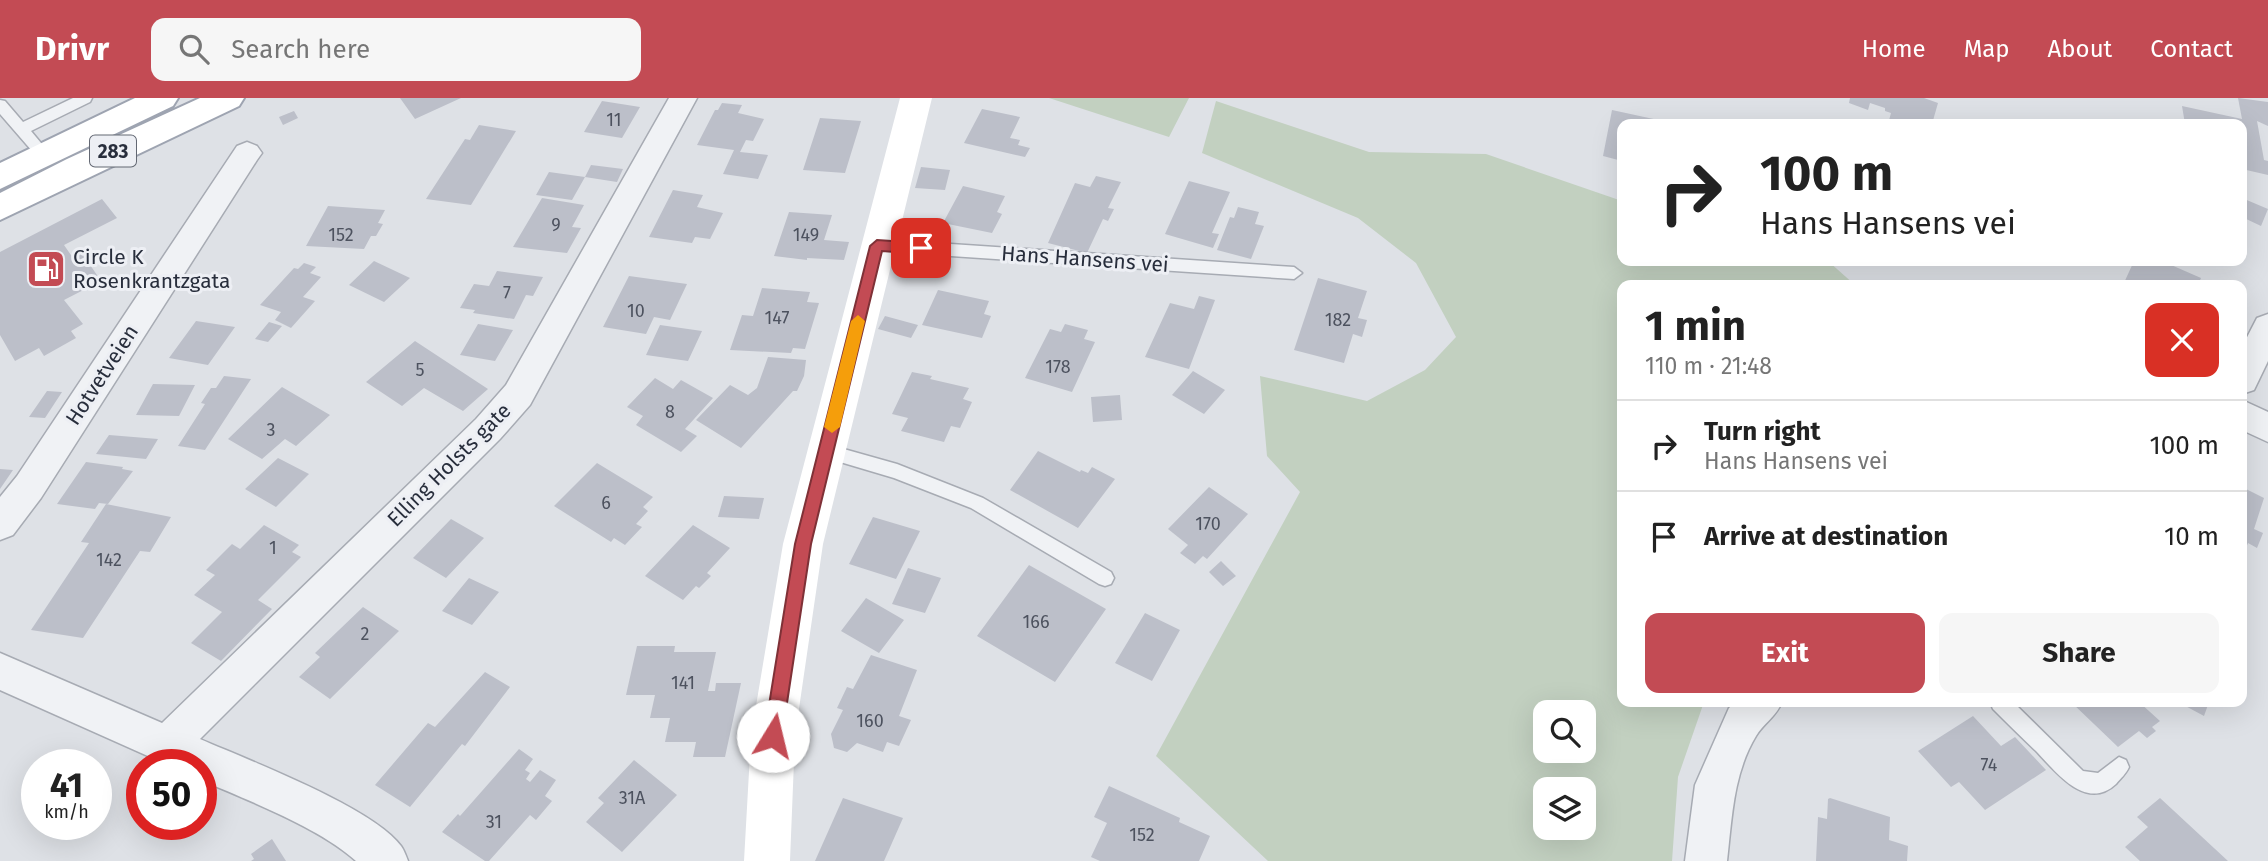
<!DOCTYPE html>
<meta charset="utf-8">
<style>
body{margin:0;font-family:"Fira Sans",sans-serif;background:#f6f6f6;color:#222;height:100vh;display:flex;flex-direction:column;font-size:26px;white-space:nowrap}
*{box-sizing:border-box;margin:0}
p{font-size:23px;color:#767676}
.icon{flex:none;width:38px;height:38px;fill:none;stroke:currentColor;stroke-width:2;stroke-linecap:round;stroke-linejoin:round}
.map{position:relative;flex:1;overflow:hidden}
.sheet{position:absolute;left:1617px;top:182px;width:630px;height:427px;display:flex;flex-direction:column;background:#fff;border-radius:14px;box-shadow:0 7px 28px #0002}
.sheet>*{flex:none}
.hud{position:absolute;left:1617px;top:21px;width:630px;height:147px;border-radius:14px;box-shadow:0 7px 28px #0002;background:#fff;color:#222;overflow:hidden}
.fabs{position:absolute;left:1533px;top:602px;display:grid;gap:14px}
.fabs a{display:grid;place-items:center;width:63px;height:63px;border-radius:14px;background:#fff;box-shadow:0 7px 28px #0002;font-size:35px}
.speed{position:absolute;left:21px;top:651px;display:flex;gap:14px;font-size:35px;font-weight:700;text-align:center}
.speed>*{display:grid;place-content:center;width:91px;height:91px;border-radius:50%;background:#fff;box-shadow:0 7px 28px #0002;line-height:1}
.speed small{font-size:18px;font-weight:400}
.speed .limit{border:10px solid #d22;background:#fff;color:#111}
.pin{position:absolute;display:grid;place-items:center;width:60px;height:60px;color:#fff;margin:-30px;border-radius:14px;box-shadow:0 4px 10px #0006}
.me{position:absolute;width:77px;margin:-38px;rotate:9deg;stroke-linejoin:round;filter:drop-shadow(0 0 5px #0008)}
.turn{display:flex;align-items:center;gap:24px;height:147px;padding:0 28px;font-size:32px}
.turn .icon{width:91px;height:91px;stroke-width:2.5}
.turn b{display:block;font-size:49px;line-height:60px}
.round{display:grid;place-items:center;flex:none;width:74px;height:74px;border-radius:14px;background:#f6f6f6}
.overview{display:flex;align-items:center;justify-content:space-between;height:119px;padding:0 28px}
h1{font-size:42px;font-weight:700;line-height:52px}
.action{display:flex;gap:14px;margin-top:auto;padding:14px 28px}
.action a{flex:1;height:80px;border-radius:14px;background:#c34b54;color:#fff;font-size:28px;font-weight:700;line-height:80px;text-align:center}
.action a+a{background:#f6f6f6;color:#222}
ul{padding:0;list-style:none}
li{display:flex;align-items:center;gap:21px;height:91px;padding:0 28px;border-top:2px solid #e0e0e0}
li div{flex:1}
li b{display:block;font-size:26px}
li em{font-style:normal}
header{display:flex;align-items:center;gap:42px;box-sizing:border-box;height:98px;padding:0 35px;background:#c34b54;color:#fff}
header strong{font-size:33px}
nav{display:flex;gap:38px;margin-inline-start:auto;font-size:24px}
.search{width:490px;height:63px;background:#f6f6f6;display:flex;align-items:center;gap:18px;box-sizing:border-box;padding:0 24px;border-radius:14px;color:#767676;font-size:26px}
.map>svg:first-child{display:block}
.green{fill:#c2d0c0;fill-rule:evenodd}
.building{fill:#bcbfc9}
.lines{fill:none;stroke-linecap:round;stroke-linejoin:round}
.lane-casing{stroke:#a7abb3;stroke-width:3}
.street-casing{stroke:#a7abb3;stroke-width:3}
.primary-casing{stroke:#9ea4b1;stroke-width:4}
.lane{fill:#f0f2f5;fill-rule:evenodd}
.street{fill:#f0f2f5;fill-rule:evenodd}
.secondary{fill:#fff;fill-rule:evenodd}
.primary{fill:#fff;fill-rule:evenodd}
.route{fill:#c34b54;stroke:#7f3137;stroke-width:2}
.slow{fill:#f59e0b}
.labels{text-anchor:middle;stroke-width:6;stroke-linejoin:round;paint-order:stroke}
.number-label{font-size:18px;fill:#4d525f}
.shield{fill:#edeff4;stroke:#636873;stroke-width:2}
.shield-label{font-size:19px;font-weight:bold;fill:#282e3c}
.poi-label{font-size:21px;fill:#282e3c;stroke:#edeff4;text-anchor:start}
.street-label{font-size:21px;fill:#282e3c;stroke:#edeff4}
</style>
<header>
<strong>Drivr</strong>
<div class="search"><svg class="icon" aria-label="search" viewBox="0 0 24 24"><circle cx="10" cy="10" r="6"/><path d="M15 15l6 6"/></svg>Search here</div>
<nav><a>Home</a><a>Map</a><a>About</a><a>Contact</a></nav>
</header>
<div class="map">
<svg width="2268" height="763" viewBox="0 0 2268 763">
<rect width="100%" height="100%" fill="#dee1e6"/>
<!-- green -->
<path class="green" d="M1049,0H1189L1169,39Z
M1216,3L1369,54L1486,56L1622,103V163H1828L1855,187H1622V604H1704L1678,679L1672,763H1268L1156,658L1300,394L1267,358L1260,278L1367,303L1425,272L1456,239L1416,165L1358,120L1202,55ZM1545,614H1584V653H1545ZM1545,691H1584V730H1545Z"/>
<!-- building -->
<path class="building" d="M400,0H461L415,21Z
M1850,0H1924L1938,5L1932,26H1888L1891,15L1885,13V10L1870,5L1868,12L1849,5Z
M2238,0L2268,4V28L2257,23L2264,62L2268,63V77L2242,71V26H2185L2182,8L2242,21Z
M602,3L640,9L622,40L584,34Z
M722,5L742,7L738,15L764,21L753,43L746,42L740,54L768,57L758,81L723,76L734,52L697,47L715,12H718Z
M982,11L1020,19L1010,40L1020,42L1018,47L1030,50L1025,59L964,45Z
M1612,12L1672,25V26H1622V63L1603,58Z
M294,13L298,20L283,27L279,19Z
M820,20L861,23L845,75L803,72Z
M479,27L516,33L471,107L426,101L465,41L470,42Z
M591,67L623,71L617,84L585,79L572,102L536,97L549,74L585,79Z
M921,69L950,72L945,92L915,90Z
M1096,78L1121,84L1108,110L1114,111L1108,123L1103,121L1087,155L1048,145L1075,85L1090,89Z
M1189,83L1230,94L1212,135L1219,136L1213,150L1165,136Z
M963,88L1005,98L997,114L1002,116L992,135L943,125Z
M673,92L703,97L697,109L723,115L710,141L695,139L692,145L649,139Z
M542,100L584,107L572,129L581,130L567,155L513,149Z
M2242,100L2268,111L2261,128L2242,119Z
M102,101L117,120L64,147L73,160L82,155L101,183L64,202L83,226L71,233L76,240L44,258L39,250L15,263L0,237V154Z
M328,108L385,112L378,125L383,126L376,138H371L364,151L306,148Z
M1238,109L1259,114L1255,126L1264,128L1251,161L1217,152L1230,119L1234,120Z
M789,114L832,117L824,142L849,144L844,162L807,160V162L774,158Z
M374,163L410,180L384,204L349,187Z
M2134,163H2162L2201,180L2198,187H2123Z
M304,165L316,169L310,175L321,179L303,199L315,203L291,230L275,222L281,214L260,207L294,170L298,171Z
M497,173L543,179L533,198L526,197L514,221L473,215L475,212L460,210L474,186L489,188Z
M629,178L687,186L670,222L654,219L646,236L603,229Z
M1318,180L1367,193L1358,220L1367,222L1362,239L1353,236L1344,265L1294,252Z
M762,190L810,194L807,204L819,205L805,251L793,250L791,255L730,252L742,217L753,218Z
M938,192L989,203L984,216L991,218L982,240L922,227Z
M1199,198L1215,202L1189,271L1145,259L1170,205L1194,211Z
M885,218L918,227L911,240L878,231Z
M196,223L235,229L208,267L169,260Z
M269,224L282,228L268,244L255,241Z
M478,226L513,232L495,263L460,257Z
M1065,226L1088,232L1084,241L1095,244L1072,294L1025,280L1050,231L1061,234Z
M660,227L702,233L688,263L646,257Z
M415,243L488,291L463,313L424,290L402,308L366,284Z
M768,259L806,262L804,278L797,293H793L741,350L696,322L730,287L748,297L757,290Z
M1193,273L1225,292L1204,316L1172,297Z
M912,274L932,278L930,281L969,290L963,301L972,304L960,330L951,328L944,344L901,333L908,320L892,316Z
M224,278L251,281L205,352L178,348L205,306L201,305L211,290H216Z
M655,280L673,291L681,282L713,300L685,331L697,338L681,354L636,327L643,318L627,309Z
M153,286L195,287L179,318L136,317Z
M282,289L330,317L296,348L285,341L262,361L228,341Z
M47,293L62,294L45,320L29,319Z
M1120,297L1122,322L1093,324L1091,299Z
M109,337L158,341L146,361L96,356Z
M1038,353L1080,374L1081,372L1088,375L1092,369L1115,381L1078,430L1010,392Z
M278,360L309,376L276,409L245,391Z
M86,364L123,369L122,371L133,373L108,406L99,405L95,411L57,406Z
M597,365L653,399L643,409L648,413L636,426L642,429L625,447L614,440L611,444L554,408Z
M0,371L13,372L0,391Z
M1209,389L1248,416L1207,461L1203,458L1195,466L1180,455L1188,447L1168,431Z
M2242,389L2264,400L2254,431L2263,435L2257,450L2248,445L2246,450L2242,448Z
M724,398L764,400L759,421L718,419Z
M106,406L171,419L150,454L140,453L83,540L31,532L89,445L81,444Z
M873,419L920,433L896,481L849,466Z
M451,421L484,440L446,480L413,460Z
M264,427L299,447L292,454L301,459L258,502L272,511L221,563L191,545L222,514L194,497L215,477L206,472L232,446L240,451Z
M693,427L730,450L707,475L711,478L699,490L696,488L683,502L645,478Z
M1221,463L1236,478L1223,488L1209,474Z
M1029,467L1106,511L1055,584L977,538Z
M908,470L941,480L925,515L892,506Z
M469,480L499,494L472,527L442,513Z
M866,500L904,522L879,555L841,533Z
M363,509L399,533L330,601L299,579L320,559L315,555Z
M1145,515L1180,532L1152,583L1115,565Z
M637,548H675L674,554H716L708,593H715L716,585H741L725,659H693L696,644H665L670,620H650L655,597H626Z
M871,557L917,572L899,618L911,622L899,648L887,644L883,654L857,645L847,654L834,650L831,636L843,612L837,610L847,589L853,591Z
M485,574L510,589L465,648L462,646L410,709L375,687L428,625L435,629Z
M2071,604H2139L2160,623L2152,629L2156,633L2147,640L2139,633L2118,649Z
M2178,604H2209L2204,618Z
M1973,618L2001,648L2015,639L2046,672L1985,712L1959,684L1951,689L1918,653Z
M519,651L533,661L525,672L530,675L526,681L530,684L540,672L556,682L545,698L552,703L536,722L530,717L489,763H485L442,734L458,716L460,718Z
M634,662L677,697L622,754L586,724L604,705L598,700Z
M1109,688L1180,720L1179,724L1210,738L1199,763H1100L1091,759L1107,725L1094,719Z
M843,700L903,720L884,763H815Z
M1830,700L1890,719L1889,742L1908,748L1907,763H1816L1818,719L1827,721L1828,701Z
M2160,700L2228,763H2140L2125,749L2148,729L2137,719Z
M272,741L286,763H251L254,761L251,756Z"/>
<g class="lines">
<!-- lane casing -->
<g class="lane-casing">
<path id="lane" d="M73,0H92L90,4L31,33L51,57L44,62L39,61L0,16V2L5,3L23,24Z
M876,141L1294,169L1302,175L1294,181L876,153L868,147Z
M826,346L897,366L983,400L1111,474L1114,480L1111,486L1105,488L1099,486L971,410L894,380L820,358L817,353L820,348Z
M1990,604H2013L2083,673L2098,675L2119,659L2126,662L2129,669C2126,676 2121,680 2116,686C2086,714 2056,674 2036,653C2021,639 2007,625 1993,611Z"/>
</g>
<!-- street casing -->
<g class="street-casing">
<path id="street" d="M669,0H697L530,307L500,341L200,641C248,662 372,709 401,748C404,752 406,758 408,763H356C320,730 247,702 201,682V667H168L0,592V555L162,625L476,321L506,287Z
M247,44L257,48L262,55L257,62L41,400L13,437L0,442V399L17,378L237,48Z
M2268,216V263L2254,292L2242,296V249L2257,220Z
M2242,302L2268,314V344L2242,332Z
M1736,604H1782C1776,619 1764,625 1756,638C1733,676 1732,720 1727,763H1685L1695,687L1729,610Z"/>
</g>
<!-- primary casing -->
<g class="primary-casing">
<path id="primary" d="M135,0H178L173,8L0,91V65Z
M200,0H244L239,8L0,122V95L67,61Z"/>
</g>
<!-- lane -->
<use href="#lane" class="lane"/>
<!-- street -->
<use href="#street" class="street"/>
<!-- secondary -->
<path class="secondary" d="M900,0H932L823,446L795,638L790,763H744L751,638L783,446Z"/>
<!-- primary -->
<use href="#primary" class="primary"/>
</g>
<!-- route -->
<path class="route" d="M877,142L921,145L928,150L921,156L882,153L811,446L782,638L780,644L773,647L767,644L764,638L795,446L870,148Z"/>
<!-- slow -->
<path class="slow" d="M858,217L865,223L840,329L832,335L824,329L851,223Z"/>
<!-- icons -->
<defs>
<g id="fuel-square" transform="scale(2.0125)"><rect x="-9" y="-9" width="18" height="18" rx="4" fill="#c34b54" stroke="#edeff4"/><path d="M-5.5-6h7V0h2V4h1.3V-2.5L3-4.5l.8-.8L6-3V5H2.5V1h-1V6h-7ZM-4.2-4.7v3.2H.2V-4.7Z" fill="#fff"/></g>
</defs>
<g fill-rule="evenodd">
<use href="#fuel-square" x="46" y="171"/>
</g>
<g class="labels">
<!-- number labels -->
<g class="number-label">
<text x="614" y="28">11</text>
<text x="556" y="133">9</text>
<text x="341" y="143">152</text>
<text x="806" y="143">149</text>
<text x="507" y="201">7</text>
<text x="636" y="219">10</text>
<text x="777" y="226">147</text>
<text x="1338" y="228">182</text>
<text x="1058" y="275">178</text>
<text x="420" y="278">5</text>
<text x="670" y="320">8</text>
<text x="271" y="338">3</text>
<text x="606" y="411">6</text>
<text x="1208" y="432">170</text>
<text x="273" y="456">1</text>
<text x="109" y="468">142</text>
<text x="1036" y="530">166</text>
<text x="365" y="542">2</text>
<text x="683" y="591">141</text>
<text x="870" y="629">160</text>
<text x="1989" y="673">74</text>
<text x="632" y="706">31A</text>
<text x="494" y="730">31</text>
<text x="1142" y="743">152</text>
</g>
<!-- shield labels -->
<rect class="shield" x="90" y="37.5" width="46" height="31" rx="5"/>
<g class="shield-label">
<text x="113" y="60">283</text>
</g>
<!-- poi labels -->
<g class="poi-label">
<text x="73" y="166">Circle K<tspan x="73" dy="24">Rosenkrantzgata</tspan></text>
</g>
<!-- street labels -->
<g class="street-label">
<text transform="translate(1085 161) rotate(4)" y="7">Hans Hansens vei</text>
<text transform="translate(102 277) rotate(-57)" y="7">Hotvetveien</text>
<text transform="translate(449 367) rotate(-45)" y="7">Elling Holsts gate</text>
</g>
</g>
</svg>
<div class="fabs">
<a><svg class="icon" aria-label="search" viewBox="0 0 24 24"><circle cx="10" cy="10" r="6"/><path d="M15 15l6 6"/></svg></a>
<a><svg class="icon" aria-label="layers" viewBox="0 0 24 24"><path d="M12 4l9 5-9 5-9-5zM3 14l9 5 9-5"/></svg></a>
</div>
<div class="speed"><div>41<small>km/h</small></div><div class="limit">50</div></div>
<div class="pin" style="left:921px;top:150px;background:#d93025"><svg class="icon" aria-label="arrive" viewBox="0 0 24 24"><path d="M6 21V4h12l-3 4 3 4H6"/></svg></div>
<svg class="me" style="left:773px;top:638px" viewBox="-20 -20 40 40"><circle r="19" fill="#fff"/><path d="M0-13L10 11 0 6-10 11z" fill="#c34b54"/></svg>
<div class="hud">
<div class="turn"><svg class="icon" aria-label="right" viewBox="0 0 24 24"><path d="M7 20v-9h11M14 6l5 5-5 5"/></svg><div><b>100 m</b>Hans Hansens vei</div></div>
</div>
<section class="sheet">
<div class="overview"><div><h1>1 min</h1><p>110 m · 21:48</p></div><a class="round" style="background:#d93025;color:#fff"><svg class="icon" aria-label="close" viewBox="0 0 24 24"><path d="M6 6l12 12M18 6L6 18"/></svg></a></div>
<ul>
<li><svg class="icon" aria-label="right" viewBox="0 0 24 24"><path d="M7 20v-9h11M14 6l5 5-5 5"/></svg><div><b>Turn right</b><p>Hans Hansens vei</p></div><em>100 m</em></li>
<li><svg class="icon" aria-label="arrive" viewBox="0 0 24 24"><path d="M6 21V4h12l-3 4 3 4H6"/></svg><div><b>Arrive at destination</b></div><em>10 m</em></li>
</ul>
<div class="action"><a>Exit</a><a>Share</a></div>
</section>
</div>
